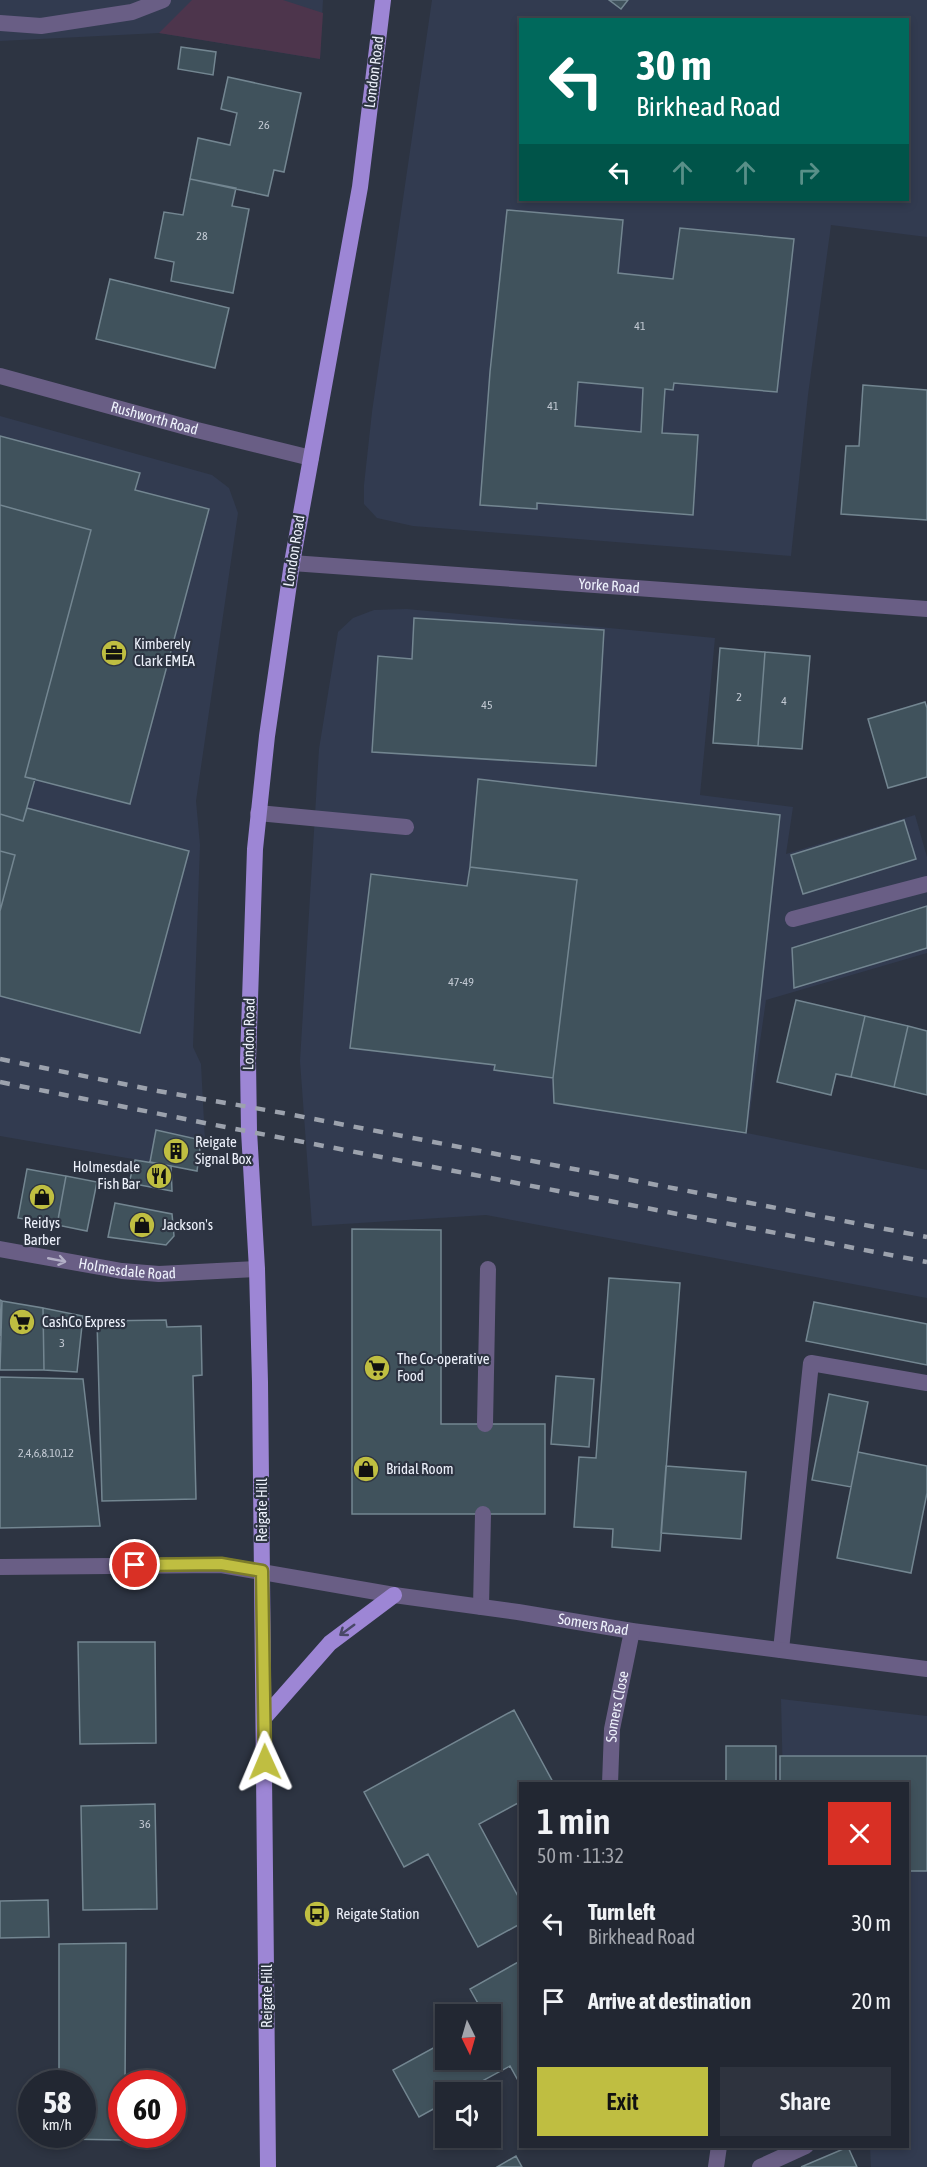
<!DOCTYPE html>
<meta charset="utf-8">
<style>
body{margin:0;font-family:"Asap Condensed",sans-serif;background:#2e333e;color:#f1f3f6;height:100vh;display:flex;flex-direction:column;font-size:22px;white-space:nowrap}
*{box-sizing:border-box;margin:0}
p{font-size:20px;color:#a2a5ac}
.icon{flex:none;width:33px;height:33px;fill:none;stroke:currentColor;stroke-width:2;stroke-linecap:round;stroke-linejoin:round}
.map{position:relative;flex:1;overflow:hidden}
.side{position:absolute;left:519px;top:1782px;width:390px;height:366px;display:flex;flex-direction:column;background:#222732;border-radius:0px;box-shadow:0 3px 9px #0003,0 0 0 2px #3f444d}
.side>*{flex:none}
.hud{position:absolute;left:519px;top:18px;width:390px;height:183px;border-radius:0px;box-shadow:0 3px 9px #0003,0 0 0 2px #3f444d;background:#00695c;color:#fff;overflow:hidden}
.needle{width:39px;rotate:175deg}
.controls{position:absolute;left:435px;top:2004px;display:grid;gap:12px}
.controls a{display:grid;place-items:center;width:66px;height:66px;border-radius:0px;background:#222732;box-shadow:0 3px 9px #0003,0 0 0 2px #3f444d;font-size:30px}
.speed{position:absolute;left:18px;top:2070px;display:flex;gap:12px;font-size:30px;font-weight:700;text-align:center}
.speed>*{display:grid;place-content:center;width:78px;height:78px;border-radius:50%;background:#222732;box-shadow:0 3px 9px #0003,0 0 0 2px #3f444d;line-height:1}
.speed small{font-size:15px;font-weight:400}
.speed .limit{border:9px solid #d22;background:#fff;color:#111}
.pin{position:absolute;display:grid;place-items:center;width:51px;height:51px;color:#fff;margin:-26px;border:3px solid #fff;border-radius:50%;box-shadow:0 2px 6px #0007}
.me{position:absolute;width:66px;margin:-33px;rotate:359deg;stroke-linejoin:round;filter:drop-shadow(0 0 4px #0008)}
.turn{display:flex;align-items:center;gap:21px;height:126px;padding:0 18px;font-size:27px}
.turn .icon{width:78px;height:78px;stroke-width:2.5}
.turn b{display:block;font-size:42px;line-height:51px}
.lanes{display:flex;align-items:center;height:57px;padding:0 18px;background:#0003;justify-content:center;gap:30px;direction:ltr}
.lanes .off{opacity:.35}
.round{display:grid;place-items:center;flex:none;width:63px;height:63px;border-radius:0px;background:#2e333e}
.summary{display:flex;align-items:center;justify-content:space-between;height:102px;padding:0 18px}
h1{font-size:36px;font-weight:600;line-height:45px}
.cta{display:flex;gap:12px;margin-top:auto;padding:12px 18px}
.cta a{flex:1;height:69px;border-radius:0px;background:#bfbe41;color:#111;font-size:24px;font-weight:600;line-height:69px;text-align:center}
.cta a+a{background:#2e333e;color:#f1f3f6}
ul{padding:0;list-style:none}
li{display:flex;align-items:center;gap:18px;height:78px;padding:0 18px}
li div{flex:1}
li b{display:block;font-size:22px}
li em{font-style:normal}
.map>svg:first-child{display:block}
.built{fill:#323b50;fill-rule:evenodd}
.green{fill:#4d354c}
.building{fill:#40525c;stroke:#738691;stroke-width:1.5;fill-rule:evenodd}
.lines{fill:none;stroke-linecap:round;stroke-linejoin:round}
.service{stroke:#695e85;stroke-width:16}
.minor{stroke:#695e85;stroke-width:16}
.primary{stroke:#9d86d5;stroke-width:16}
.rail{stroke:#9ca2ad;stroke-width:4.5;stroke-dasharray:10 10;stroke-linecap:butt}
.oneway{stroke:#b2afc6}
.oneway2{stroke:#494867}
.route-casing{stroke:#7c7c2a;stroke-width:15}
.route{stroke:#bfbe41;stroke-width:10}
.labels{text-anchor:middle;stroke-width:4.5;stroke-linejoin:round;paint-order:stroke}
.number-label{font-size:12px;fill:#c2c9d3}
.street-label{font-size:15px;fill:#edf1fb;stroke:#2d3442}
.poi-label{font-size:15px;fill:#edf1fb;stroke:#2d3442;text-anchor:start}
</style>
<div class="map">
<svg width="927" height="2167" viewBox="0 0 927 2167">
<rect width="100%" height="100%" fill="#2d3442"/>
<!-- built -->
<path class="built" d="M0,0H323L320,59L159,33L0,41Z
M432,0H927V237L831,225L808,395L791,556L413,526L377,518L364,504V485L372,412ZM520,20H908V200H520Z
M0,416L212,475L229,488L238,513L196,801L200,845L193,1047L201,1064L205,1141L156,1130L150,1162L0,1136Z
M407,609L715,638L700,795L793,807L786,854L915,815L927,857V953L766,1000L747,1133L927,1170V1298L486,1215L312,1226L300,1061L319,749L338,632L353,618L374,610Z
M781,1699L927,1716V2167H871L870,2147L908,2146V1784L783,1783Z"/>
<!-- green -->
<path class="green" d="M192,0H283L323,13L320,59L159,33Z"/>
<!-- building -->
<path class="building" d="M609,0H628L621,9Z
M181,47L216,52L213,75L178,69Z
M228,77L301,93L284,172L274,170L268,196L190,179L198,138L230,145L237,113L221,109Z
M190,179L236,188L232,206L249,209L233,293L171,281L174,262L155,258L164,212L183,215Z
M507,210L623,220L618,273L673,279L680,228L794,239L777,392L674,383L673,390L665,389L662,433L698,435L693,515L537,503V509L480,505L490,372ZM578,382L643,388L641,432L575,426Z
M110,279L229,308L215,368L96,339Z
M863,385L927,390V520L841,514L846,446H859Z
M0,436L140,473L135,490L209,509L130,804L25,777L91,530L0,505Z
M0,505L91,530L25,777L35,779L23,821L0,814Z
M414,618L604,630L596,766L372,752L378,656L412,659Z
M720,648L765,652L758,746L713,743Z
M765,652L810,656L802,749L758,746Z
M925,702L927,708V777L888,788L868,719Z
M478,779L780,815L746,1133L554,1103L553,1078L577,880L470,867Z
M27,808L189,851L140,1033L0,996V911L15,855L0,851V814L23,821Z
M904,820L916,859L803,894L791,855Z
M0,851L15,855L0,911Z
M470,867L577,880L553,1078L494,1070L495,1065L350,1048L371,874L467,886Z
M927,906V948L794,988L792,948Z
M796,1000L865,1016L851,1077L836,1074L831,1095L777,1082Z
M865,1016L908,1026L894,1087L851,1077Z
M908,1026L927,1031V1095L894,1087Z
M156,1130L201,1140L197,1171L150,1162Z
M135,1160L171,1166L172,1191L129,1183Z
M27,1169L66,1176L57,1225L18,1218Z
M66,1176L97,1182L87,1231L57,1225Z
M115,1203L172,1214L174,1236L166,1245L108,1237Z
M352,1229L441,1230V1424H545V1514H352Z
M609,1278L680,1283L660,1551L612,1547L613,1529L574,1527L579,1457L596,1458Z
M0,1300L2,1301L0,1336Z
M2,1301L43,1308L44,1370H0Z
M814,1302L927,1324V1365L806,1341Z
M43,1308L83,1316L77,1372L44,1370Z
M166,1320L167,1327L201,1326L202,1375L193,1376L196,1499L102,1501L97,1321Z
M556,1376L594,1379L589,1447L551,1444Z
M0,1377L83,1379L100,1526L0,1528Z
M829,1394L868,1402L851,1487L812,1480Z
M858,1452L927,1466V1493L911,1573L837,1558Z
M666,1466L746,1472L741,1539L661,1533Z
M78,1642H155L156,1743L80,1744Z
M514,1710L554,1784H520V1802L479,1824L520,1900V1924L478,1947L428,1854L404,1867L364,1792Z
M726,1746H776V1784H726Z
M780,1756H927V1871H908V1784H780Z
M155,1804L157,1909L83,1910L81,1806Z
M48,1900L49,1937L0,1938V1901Z
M126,1943L125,2084H122V2134H125V2140L59,2139V2134H82V2084H59V1944Z
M520,1961V2084L510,2066L462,2092H446V2102L419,2117L393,2070L446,2041V2060H490V2014H484L470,1989Z
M848,2147L857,2167H801Z
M516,2156L522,2167H497Z"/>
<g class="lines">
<!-- service -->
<path class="service" d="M0,23L41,26L132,12L163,0
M258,813L406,827
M793,919L927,884
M485,1424L488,1269
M481,1607L483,1514
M781,1650L811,1363L927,1383
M760,2167L806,2146"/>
<!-- minor -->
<g class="minor">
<path id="s1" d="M0,376L197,430L311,458"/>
<path id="s2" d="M292,563L927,609"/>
<path id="s3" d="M0,1249L122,1271L159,1274L257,1269"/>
<path id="s4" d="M0,1567L221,1565L394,1595L518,1612L632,1631L927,1669"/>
<path id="s5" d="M610,1784L612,1729L632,1631"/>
<path d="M716,2167L719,2146"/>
</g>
<!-- primary -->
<path class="primary" d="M264,1718L330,1643L394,1595
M268,2167L260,1382L257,1269L249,1131L248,1060L255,849L267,736L292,563L360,187L383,0"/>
<!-- rail -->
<path class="rail" d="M0,1059L158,1091L283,1113L927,1237
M0,1082L215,1125L927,1262"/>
</g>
<!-- one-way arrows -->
<defs><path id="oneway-shaft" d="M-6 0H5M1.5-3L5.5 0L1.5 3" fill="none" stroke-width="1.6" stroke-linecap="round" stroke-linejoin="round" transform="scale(1.5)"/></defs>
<use class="oneway" href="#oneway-shaft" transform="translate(57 1260) rotate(11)"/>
<use class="oneway2" href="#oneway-shaft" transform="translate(347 1630) rotate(144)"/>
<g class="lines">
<!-- route casing -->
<g class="route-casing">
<path id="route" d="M135,1565L221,1564L262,1571L265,1762"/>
</g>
<!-- route -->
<use href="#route" class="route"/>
</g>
<!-- icons -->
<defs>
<g id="office-disc" transform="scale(1.35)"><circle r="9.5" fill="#bfbe41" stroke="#2d3442"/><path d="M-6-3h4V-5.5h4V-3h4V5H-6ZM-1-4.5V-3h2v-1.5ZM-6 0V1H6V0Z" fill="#111"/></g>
<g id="building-disc" transform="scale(1.35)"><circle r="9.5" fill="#bfbe41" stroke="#2d3442"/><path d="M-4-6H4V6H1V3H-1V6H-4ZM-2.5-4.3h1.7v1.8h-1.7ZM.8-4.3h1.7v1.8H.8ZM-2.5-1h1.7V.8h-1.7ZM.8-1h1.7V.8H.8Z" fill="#111"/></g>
<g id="restaurant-disc" transform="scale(1.35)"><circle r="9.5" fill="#bfbe41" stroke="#2d3442"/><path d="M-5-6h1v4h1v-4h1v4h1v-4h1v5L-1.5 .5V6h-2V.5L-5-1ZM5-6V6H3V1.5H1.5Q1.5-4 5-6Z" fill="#111"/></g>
<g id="shop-disc" transform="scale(1.35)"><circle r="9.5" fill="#bfbe41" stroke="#2d3442"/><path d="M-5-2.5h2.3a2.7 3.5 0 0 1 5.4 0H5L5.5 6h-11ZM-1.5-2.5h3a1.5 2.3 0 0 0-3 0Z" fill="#111"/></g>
<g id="supermarket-disc" transform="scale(1.35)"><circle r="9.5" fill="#bfbe41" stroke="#2d3442"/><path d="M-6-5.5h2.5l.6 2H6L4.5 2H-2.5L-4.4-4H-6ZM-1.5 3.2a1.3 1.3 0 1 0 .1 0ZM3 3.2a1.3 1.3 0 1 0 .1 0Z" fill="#111"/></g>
<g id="bus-disc" transform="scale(1.35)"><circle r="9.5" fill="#bfbe41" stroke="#2d3442"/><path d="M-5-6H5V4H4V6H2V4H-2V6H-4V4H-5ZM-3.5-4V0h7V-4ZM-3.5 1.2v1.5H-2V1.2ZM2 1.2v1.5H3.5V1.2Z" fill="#111"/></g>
</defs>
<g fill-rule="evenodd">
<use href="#office-disc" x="114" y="653"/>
<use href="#building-disc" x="176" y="1151"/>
<use href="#restaurant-disc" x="159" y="1176"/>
<use href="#shop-disc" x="42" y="1197"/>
<use href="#shop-disc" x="142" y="1225"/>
<use href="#supermarket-disc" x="22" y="1322"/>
<use href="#supermarket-disc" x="377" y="1368"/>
<use href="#shop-disc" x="366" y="1469"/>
<use href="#bus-disc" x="317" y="1914"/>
</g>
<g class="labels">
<!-- number labels -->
<g class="number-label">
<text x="264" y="129">26</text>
<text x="202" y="240">28</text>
<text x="640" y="330">41</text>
<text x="553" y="410">41</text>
<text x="739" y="701">2</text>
<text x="784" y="705">4</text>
<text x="487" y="709">45</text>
<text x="461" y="986">47-49</text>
<text x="62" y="1347">3</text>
<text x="46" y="1457">2,4,6,8,10,12</text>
<text x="145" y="1828">36</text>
</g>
<!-- street labels -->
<g class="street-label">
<text transform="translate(374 72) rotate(-83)" y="5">London Road</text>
<text dy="5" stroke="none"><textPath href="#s1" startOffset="160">Rushworth Road</textPath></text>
<text transform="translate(294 551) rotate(-81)" y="5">London Road</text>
<text dy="5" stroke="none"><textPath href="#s2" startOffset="318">Yorke Road</textPath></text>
<text transform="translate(249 1034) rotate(-89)" y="5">London Road</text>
<text dy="5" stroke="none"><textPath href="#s3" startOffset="129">Holmesdale Road</textPath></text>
<text transform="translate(262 1510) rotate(-90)" y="5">Reigate Hill</text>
<text dy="5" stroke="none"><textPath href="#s4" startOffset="598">Somers Road</textPath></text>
<text dy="5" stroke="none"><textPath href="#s5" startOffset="78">Somers Close</textPath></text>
<text transform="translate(267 1996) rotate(-90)" y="5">Reigate Hill</text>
</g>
<!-- poi labels -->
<g class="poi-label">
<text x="134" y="649">Kimberely<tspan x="134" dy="17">Clark EMEA</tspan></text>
<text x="195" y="1147">Reigate<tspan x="195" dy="17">Signal Box</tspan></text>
<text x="140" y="1172" text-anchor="end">Holmesdale<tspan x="140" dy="17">Fish Bar</tspan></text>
<text x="42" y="1228" text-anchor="middle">Reidys<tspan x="42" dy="17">Barber</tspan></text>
<text x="162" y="1230">Jackson's</text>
<text x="42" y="1327">CashCo Express</text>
<text x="397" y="1364">The Co-operative<tspan x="397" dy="17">Food</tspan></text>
<text x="386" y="1474">Bridal Room</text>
<text x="336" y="1919">Reigate Station</text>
</g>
</g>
</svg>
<div class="controls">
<a><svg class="needle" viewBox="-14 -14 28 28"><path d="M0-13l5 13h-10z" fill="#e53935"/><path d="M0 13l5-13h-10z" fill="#a2a5ac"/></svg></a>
<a><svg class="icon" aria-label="sound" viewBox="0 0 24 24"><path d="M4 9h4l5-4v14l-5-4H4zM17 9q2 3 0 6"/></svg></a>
</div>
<div class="speed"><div>58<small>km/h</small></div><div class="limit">60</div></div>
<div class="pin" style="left:135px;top:1565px;background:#d93025"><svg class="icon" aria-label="arrive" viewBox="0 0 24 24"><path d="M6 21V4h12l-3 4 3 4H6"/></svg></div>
<svg class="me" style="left:265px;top:1762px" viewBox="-20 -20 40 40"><path d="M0-17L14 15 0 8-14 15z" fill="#bfbe41" stroke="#fff" stroke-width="4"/></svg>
<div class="hud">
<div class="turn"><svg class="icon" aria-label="left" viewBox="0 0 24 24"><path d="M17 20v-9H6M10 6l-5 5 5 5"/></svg><div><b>30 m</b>Birkhead Road</div></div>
<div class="lanes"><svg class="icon" aria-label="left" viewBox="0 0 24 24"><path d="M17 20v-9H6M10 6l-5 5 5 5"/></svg><svg class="icon off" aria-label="ahead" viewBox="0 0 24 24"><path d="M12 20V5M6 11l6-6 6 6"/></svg><svg class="icon off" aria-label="ahead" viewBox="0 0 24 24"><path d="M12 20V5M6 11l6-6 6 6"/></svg><svg class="icon off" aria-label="right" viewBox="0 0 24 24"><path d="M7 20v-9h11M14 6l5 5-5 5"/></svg></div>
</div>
<section class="side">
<div class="summary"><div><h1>1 min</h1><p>50 m · 11:32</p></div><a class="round" style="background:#d93025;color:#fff"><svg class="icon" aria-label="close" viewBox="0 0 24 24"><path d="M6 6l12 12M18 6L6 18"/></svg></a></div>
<ul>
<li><svg class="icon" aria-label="left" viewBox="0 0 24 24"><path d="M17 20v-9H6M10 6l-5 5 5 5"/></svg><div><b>Turn left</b><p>Birkhead Road</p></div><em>30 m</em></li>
<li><svg class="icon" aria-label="arrive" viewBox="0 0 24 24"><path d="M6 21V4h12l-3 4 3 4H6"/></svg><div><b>Arrive at destination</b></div><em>20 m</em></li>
</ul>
<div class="cta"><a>Exit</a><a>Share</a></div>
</section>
</div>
